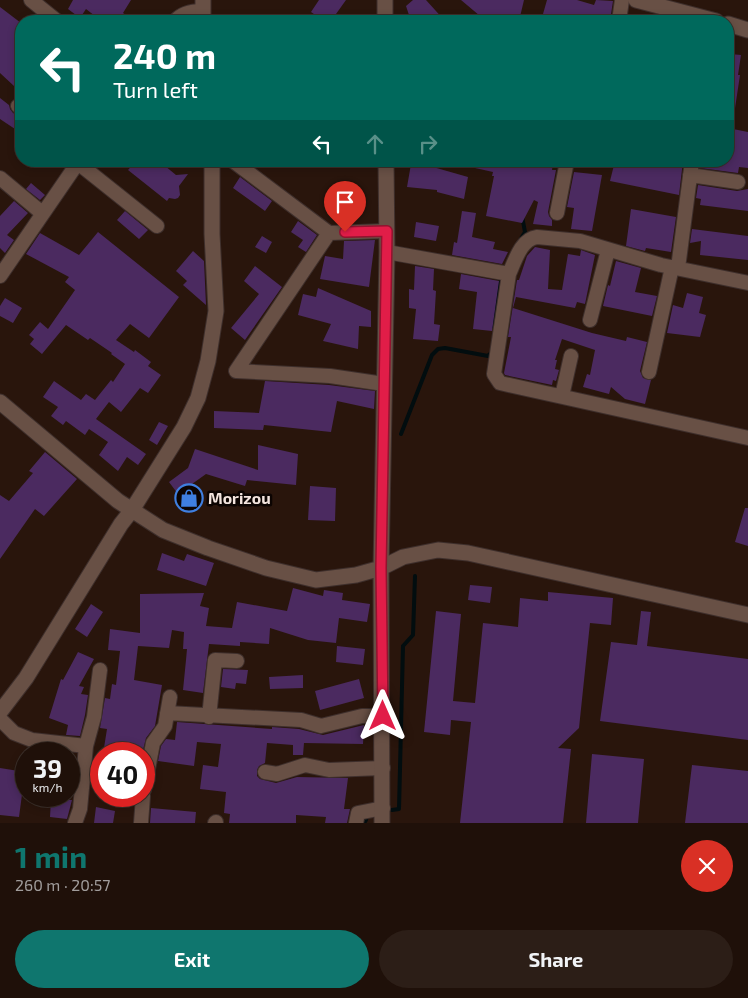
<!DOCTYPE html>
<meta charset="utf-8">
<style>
body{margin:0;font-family:"Exo 2",sans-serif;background:#2c1e17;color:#f1f3f6;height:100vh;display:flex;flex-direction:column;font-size:19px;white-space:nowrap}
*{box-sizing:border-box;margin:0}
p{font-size:16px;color:#a19d9c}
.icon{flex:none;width:28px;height:28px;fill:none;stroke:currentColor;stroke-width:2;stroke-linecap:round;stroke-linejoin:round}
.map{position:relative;height:823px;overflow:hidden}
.panel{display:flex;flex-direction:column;background:#1f1009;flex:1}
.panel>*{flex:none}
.hud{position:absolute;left:15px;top:15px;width:719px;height:152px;border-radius:20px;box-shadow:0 2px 8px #0003,0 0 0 1px #3c302a;background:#00695c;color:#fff;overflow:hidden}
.speed{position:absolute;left:15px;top:742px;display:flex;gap:10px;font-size:25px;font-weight:700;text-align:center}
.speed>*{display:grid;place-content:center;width:65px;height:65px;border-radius:50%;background:#1f1009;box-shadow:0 2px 8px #0003,0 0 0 1px #3c302a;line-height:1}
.speed small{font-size:12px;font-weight:400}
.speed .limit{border:8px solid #d22;background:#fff;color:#111}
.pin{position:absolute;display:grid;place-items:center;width:42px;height:42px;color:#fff;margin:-51px -21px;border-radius:50% 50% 50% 0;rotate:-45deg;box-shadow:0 0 5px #0007}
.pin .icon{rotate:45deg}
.me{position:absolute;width:55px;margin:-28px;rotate:0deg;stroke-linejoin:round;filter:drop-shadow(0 0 4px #0008)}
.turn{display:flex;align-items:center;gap:18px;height:105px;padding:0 15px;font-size:22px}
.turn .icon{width:65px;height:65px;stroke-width:2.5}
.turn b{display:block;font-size:35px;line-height:42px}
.lanes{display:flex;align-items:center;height:48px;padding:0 15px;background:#0003;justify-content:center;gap:25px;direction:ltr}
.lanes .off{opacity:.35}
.round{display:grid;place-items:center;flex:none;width:52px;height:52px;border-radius:26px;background:#2c1e17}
.overview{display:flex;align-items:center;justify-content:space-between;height:85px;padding:0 15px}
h1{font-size:30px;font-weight:700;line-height:38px;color:#0f766e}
.cta{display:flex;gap:10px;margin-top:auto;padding:10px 15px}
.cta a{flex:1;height:58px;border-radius:30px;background:#0f766e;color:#fff;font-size:20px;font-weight:700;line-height:58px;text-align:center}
.cta a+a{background:#2c1e17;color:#f1f3f6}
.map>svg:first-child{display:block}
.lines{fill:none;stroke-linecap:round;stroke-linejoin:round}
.stream{stroke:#020d0f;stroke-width:4}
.building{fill:#4b2a60}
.street-casing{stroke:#3e2f2c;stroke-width:16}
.secondary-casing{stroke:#3e2f2c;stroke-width:17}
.street{stroke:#685045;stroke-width:14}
.secondary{stroke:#685045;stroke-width:15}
.route-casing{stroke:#92132f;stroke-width:12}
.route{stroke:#e11d48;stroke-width:9}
.labels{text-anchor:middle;stroke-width:5;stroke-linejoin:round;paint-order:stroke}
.poi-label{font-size:16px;font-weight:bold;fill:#f3e4de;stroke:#0c0402;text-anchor:start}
</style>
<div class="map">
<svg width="748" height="823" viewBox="0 0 748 823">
<rect width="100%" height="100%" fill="#29150c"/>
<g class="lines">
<!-- stream -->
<path class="stream" d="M520,240L525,232L522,216
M494,327L496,301L501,280
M401,434L432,355L438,349L445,348L488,356L492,352
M392,810L399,809L403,646L413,635L415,576
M364,823L366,820"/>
</g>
<!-- building -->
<path class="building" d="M73,0H131L123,13L134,21H107L96,14L95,16L86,9L80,18L68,9Z
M319,0H346L331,21H324L311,12Z
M413,0H426L445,21H411L406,6Z
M461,0H524L519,21H486Z
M547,0H577L594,5L596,0L613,1L610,21H541Z
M0,7L21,23V78L14,86L0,73Z
M730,54L741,55L738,75H740L734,115L728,114V61Z
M0,98L9,105L10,109L13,113L21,117V133L0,119Z
M728,128L748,132V168L739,167L738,173L700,168L701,161H728Z
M136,161H159L176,175L188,174L179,186L180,195L178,198L175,199L169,198L167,201L128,170Z
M467,161H545L553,163L552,170H556L548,212L549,216L552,220V226L533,224L538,202L534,200L522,223L486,216L494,176H492L493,172L466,166Z
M615,161H683L679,195L610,181Z
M411,164L433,165V167L468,177L464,199L437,192V190L407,187Z
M574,172L602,175L592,231L571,229L574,208L567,207Z
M240,177L272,201L265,211L233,188Z
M31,183L45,195L40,200L26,189Z
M698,185L737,191L748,189V211L700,205L701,199L696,198Z
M14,201L28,213L7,235L14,240L5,253L0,248V216Z
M631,209L676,217L671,252L646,248L645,251L626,246Z
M125,211L148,230L139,239L117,220Z
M462,211L476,213L472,237L495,242L493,249L508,252L502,264L452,255L454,242L457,243Z
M298,221L317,235L306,252L298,247L303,240L291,232Z
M416,222L439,226L436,241L414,237Z
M692,229L748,236V260L700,255L701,241L690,243Z
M98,232L179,297L149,338L130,324L116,340L134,352L135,350L151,362L148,366L161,375L148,393L140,388L121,412L109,402L96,419L146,454L138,465L127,457L118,471L99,455L108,442L89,429L85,435L66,421L63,425L51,416L58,407L43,397L54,381L81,400L86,394L95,400L111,380L113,382L125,364L111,354L112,353L90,338L88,340L66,325L42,354L30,344L34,339L29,335L40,322L48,329L75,290L65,282L69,277L26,254L40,233L79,255Z
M262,236L272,242L266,253L255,247Z
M375,240L369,287L320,279L325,256L343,259L344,241Z
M535,247L550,250L548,289L562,290L568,254L580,256L581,250L595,255L585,304L577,302L575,308L516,297L513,308L592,333L626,341L627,337L647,342L640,371L643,378L651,380L645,404L625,399L611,387L609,394L583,387L587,374L590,375L595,350L562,339L555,360H557L555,369L559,370L556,381L553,380L552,385L505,375L504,373L511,337H508L517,280H519L527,256Z
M193,251L204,261L206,305L183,285L187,281L176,271Z
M616,261L641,268L635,292L657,296L652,316L603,306L608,285L610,286Z
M255,266L282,287L245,340L231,328L259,294L244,281Z
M415,266L434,269L433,290L436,291L434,324L440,325L438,341L413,339L416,309L409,308V289L414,290Z
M461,274L499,281L492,331L473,329L477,292L459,289Z
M318,288L371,311V327L359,326L358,349L323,341L331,324L298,315L303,294L316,297Z
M687,293L703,297L699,313L706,315L700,337L667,333L673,305L683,308Z
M5,298L22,308L13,323L0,316V306Z
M265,381L329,385L375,391L374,409L337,401L331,432L264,425L263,430L214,428V411L259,413Z
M159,422L168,426L157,445L149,440Z
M258,445L298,454L296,485L247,480L245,486L206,474L178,494L169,482L188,468L195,449L258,470Z
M45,452L77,479L44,516L35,509L0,559V495L9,501L33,473L29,471Z
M310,486L336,488L335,521L308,520Z
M745,508H748V546L735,542Z
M162,553L184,561L187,554L214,563L206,586L157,570Z
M470,585L492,587L490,603L468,600Z
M293,588L323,596L324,590L343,593L342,600L370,604L367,622L339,618L336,643L308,640L270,628L269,644L240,642V646L209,644L203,693L183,690L186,660L187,649H183L184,632L172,630L169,648L138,646L134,680L162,685L155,726L146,738L142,754H103L107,729L100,728L105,698L110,699L112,684L116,685L120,651L108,650L110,629L140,633V594L204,593L200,606L209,608L206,626L232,628L237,602L287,611Z
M548,592L613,598L611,625L590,623L579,728L558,748L571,749L563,823H460L471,722L451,720L450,735L424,732L436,611L461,614L453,701L475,703L483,623L518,627L520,598L548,601Z
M91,604L103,612L87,637L75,629Z
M641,611L651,612L647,646L748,659V740L600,721L611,642L637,645Z
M337,646L365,649L363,665L336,662Z
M78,652L94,659L79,686L84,687L81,694L88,695L85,715L80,736L66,735L68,725L49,718L61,679L63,680Z
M223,669L248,670L246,684L236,683L235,689L221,687Z
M303,675V688L270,689L269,677Z
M359,679L364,698L320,710L315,691Z
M177,722L272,729V727L299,729L323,735L364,725L363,744L304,743L303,755H293V745L267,743L265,763L259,766L257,770V776L260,779L276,783L297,777L348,778L344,809H350L347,823H325L326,817L296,815V823H229L230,814L224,813L226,792L200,789L203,765L218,767L221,744L197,742L194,766L158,761L161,746L166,739L175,740Z
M592,754L644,759L638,823H586Z
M692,765L748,771V823H685Z
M0,768L25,772L19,817L0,815Z
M51,799L72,800L67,819L50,817Z
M96,807L115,811L113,823H94Z
M151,808L196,812L195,823H150Z"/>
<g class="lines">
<!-- street casing -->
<g class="street-casing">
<path id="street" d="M31,0L57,21
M175,21C182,13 192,11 202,11
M619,21L622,0
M18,106L21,108
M233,161L329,233L387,231
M78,163L157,226
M690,175L738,182
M0,178L42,213
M557,213L567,161
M329,233L236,371L330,376L384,384
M387,252L509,274L494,374L500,383L748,438
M678,268L692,161
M509,274C515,261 521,239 537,237L580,241L661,265L748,283
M0,276L79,161
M590,320L608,250
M649,372L672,267
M562,396L571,356
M167,713L301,720L321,726L362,716H383
M209,717L215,660L237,661
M0,719L14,733L32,740L86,746L80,809L75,823
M86,746L94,717L100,670
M265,772L277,774L305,765L329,770L383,768
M144,790L153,743L165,726L170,697
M141,823L143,796
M215,823L216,822
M356,823L358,813L383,808"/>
</g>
<!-- secondary casing -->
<g class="secondary-casing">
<path id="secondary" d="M203,0V21
M636,0L716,21
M385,21V0
M728,24L748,30
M0,402L118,501L163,530L208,548L266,568L316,580L356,575L381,568L403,557L438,550L468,553L748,615
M0,712L26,678L121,524L132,510L184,427L198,398L208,361L216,311L212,234V161
M382,823L381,568L387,252L386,161"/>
</g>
<!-- street -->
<use href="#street" class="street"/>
<!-- secondary -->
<use href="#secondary" class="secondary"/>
</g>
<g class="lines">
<!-- route casing -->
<g class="route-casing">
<path id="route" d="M345,232L387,231L381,568L383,716"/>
</g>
<!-- route -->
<use href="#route" class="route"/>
</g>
<!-- icons -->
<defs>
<g id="shop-ring" transform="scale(1.4375)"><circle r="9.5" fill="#0c0402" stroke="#3f7fe0" stroke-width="1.5"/><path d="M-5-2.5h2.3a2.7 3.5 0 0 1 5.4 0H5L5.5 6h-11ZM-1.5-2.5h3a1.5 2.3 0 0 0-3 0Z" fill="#3f7fe0"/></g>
</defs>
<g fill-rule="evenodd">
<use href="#shop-ring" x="189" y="498"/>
</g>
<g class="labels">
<!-- poi labels -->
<g class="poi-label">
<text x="208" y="504">Morizou</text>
</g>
</g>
</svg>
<div class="speed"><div>39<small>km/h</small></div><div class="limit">40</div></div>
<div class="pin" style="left:345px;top:232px;background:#d93025"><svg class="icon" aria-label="arrive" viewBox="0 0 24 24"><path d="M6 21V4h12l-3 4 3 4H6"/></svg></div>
<svg class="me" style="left:383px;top:716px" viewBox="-20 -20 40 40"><path d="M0-17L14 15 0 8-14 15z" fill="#e11d48" stroke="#fff" stroke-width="4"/></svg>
<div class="hud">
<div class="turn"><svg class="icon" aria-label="left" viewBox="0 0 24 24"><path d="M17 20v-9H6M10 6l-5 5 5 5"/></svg><div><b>240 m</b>Turn left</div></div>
<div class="lanes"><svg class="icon" aria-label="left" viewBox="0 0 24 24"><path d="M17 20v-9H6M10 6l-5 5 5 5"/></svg><svg class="icon off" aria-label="ahead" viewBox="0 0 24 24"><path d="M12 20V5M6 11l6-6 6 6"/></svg><svg class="icon off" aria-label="right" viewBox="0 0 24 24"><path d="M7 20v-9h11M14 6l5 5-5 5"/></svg></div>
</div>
</div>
<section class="panel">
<div class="overview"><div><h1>1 min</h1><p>260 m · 20:57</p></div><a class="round" style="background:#d93025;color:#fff"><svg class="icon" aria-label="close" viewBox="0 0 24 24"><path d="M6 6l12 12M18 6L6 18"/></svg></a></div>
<div class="cta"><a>Exit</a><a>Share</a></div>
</section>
